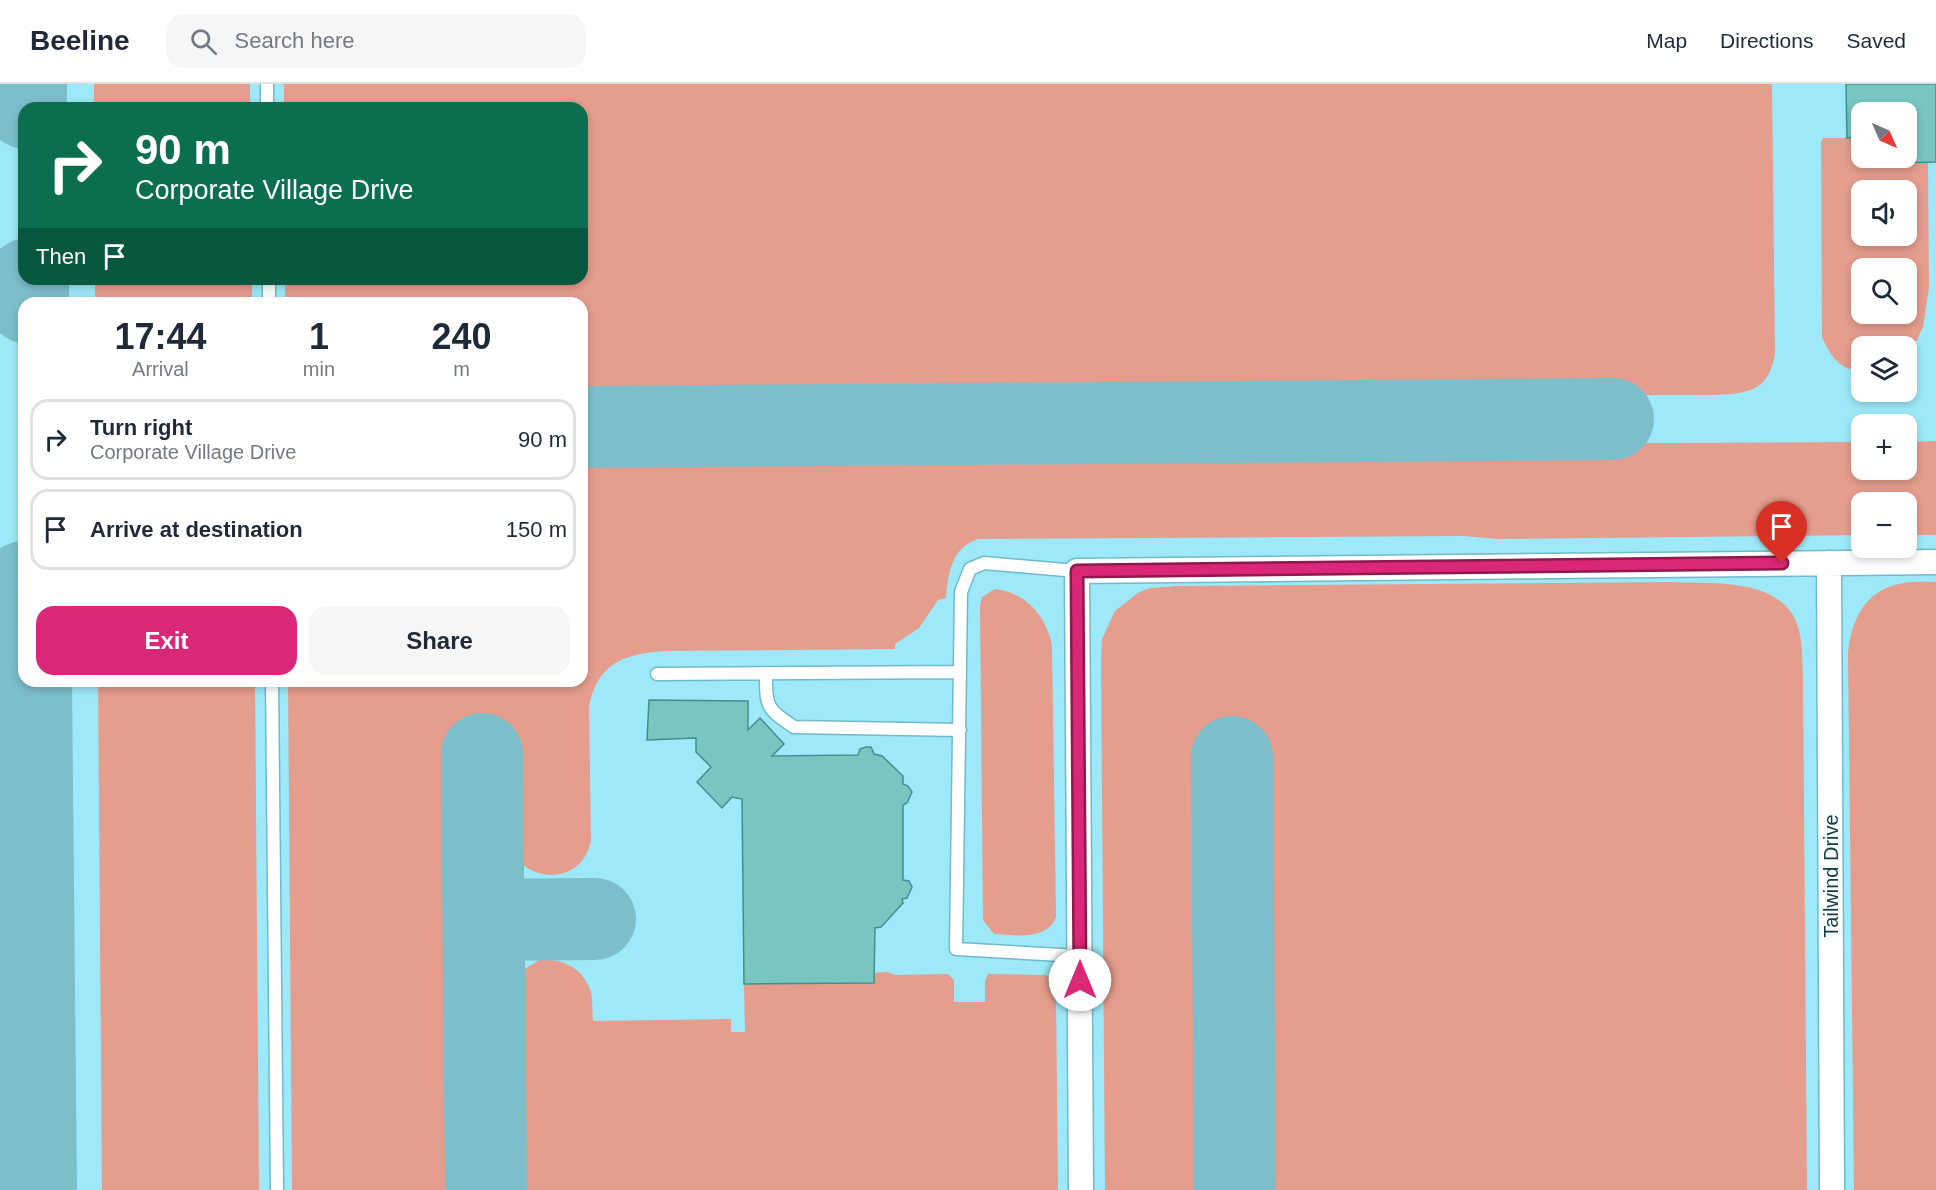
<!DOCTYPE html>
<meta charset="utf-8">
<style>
body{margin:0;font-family:Arial,sans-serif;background:#f6f6f7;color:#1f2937;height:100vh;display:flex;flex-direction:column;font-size:22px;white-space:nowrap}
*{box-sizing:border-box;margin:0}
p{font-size:20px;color:#747a83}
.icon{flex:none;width:33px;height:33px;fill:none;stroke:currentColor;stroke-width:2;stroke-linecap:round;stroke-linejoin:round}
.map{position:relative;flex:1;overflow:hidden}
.details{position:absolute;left:18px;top:213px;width:570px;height:390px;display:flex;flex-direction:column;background:#fff;border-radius:18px;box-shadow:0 3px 9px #0003}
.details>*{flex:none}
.hud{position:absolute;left:18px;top:18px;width:570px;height:183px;border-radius:18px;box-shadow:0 3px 9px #0003;background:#0b6e4f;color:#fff;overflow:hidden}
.needle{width:39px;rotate:135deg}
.controls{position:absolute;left:1851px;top:18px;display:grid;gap:12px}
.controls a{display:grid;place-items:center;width:66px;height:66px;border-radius:12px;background:#fff;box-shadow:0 3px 9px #0003;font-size:30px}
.pin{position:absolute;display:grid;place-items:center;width:51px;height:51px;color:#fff;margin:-62px -26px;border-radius:50% 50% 50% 0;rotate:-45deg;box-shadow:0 0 6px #0007}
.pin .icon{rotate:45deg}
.me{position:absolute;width:66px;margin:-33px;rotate:0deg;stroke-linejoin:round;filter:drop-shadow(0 0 4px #0008)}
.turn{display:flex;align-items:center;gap:21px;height:126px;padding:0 18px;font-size:27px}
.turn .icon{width:78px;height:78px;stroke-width:2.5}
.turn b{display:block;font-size:42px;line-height:51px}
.then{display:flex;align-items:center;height:57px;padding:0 18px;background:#0003;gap:12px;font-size:22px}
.eta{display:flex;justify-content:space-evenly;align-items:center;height:102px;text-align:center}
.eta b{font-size:36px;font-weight:600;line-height:42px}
.button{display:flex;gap:12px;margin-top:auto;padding:12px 18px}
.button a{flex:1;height:69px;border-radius:18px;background:#db2777;color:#fff;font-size:24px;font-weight:600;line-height:69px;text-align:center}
.button a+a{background:#f6f6f7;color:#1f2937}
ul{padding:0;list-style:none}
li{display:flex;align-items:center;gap:18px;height:81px;margin:0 12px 9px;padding:0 6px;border:3px solid #e0e1e3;border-radius:18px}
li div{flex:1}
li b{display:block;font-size:22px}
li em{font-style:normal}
header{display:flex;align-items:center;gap:36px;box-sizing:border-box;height:84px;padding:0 30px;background:#fff;border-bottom:2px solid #e0e1e3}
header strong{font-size:28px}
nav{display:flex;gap:33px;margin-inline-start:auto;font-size:21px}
.search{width:420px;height:54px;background:#f6f6f7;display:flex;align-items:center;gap:15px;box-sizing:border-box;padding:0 21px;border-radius:18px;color:#747a83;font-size:22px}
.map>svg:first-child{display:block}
.green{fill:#e59d8d;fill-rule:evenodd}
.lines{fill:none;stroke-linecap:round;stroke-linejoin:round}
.taxiway{stroke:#7dbecb;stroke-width:82}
.building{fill:#78c5c2;stroke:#42908e;stroke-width:1.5}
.service-casing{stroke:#70baca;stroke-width:15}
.minor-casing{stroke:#70baca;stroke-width:27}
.service{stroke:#fff;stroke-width:12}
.minor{stroke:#fff;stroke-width:24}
.route-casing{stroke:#8e194d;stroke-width:15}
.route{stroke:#db2777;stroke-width:10}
.labels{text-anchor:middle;stroke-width:6;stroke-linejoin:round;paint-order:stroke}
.street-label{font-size:20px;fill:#1a3940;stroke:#f6fdff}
</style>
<header>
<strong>Beeline</strong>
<div class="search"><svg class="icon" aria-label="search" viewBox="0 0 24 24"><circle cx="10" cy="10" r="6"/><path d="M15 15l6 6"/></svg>Search here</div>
<nav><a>Map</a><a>Directions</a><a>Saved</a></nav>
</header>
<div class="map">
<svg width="1936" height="1106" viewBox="0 0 1936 1106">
<rect width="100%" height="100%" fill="#9ee9f9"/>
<!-- green -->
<path class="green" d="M94,0H250V24H94Z
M284,0H1772L1775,269C1769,307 1750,309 1716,311L1188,312L582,317V219H285V195H582V24H284Z
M1823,54H1861L1862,74H1891L1892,79L1928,78L1929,204L1923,243L1917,256L1907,268L1906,262H1862L1861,287C1840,286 1830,272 1822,253L1821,58ZM1862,106H1906V152H1862ZM1862,184H1906V230H1862Z
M95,195H252V219H95Z
M1936,357V451H1907L1906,418H1862L1861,451L1498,455L1463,452L978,455C951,464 948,490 946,514L938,516L919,544L895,560V565L664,567C624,570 598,579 589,622L591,758C588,767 585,775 577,782C553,801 515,788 510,758H505L504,659L456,660L460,1106H292L288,597H582V365L1861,358L1862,386H1906L1907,358Z
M1674,498C1717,500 1790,493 1800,551C1803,565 1802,579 1803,593L1807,1106H1258L1253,652L1205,653L1209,1106H1105L1101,579L1102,555L1115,527L1139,508L1151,504L1178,502Z
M1936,498V1106H1854L1848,569C1851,538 1864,507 1899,500C1911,497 1924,498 1936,498Z
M995,505C1026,508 1047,533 1052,562L1056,833C1047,857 1015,851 994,850L983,836L980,521L982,513Z
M98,597H255L259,1106H102Z
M539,876C563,874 583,884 591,908C593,917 592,928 593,937L731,935V948H745L744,900L874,889L887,888L896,891L948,890L954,896V918H985V897L988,890L1046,891L1054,899L1056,907L1058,1106H508L506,916L517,890Z"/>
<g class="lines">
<!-- taxiway -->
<path class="taxiway" d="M26,0V24
M28,195V219
M582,343L1613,335
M0,553L9,539L24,498
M31,597L36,1106
M482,670L486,1106
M1232,673L1235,1106
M484,836L595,835"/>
</g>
<!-- building -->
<path class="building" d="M1846,0H1936V78L1892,79L1891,74H1906V28H1862V54H1847Z
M649,616L748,617V646L760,634L784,660L772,672L858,671L860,665L866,663H871L874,670L882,672L903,692V700L908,702L912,708L907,719L903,721V796L909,797L912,803L907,814L902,815L903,819L881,843L875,844L874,899L744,900L742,715L732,713L722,724L697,698L711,683L696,668V654L647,656Z"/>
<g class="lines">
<!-- service casing -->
<g class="service-casing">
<path id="service" d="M267,0V24
M269,195V219
M1077,487L984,479L970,485L961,508L956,865L1079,872
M657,590L960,588
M766,590C766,623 766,624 794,643L960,646
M272,597L277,1106"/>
</g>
<!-- minor casing -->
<g class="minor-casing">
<path id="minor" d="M1829,479L1832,1106
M1081,1106L1077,487L1936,478"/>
</g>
<!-- service -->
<use href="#service" class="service"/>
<!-- minor -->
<use href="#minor" class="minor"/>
</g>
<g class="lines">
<!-- route casing -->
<g class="route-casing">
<path id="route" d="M1080,896L1077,487L1782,479"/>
</g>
<!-- route -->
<use href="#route" class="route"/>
</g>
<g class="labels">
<!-- street labels -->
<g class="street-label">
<text transform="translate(1831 792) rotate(-90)" y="7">Tailwind Drive</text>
</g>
</g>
</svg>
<div class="controls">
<a><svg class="needle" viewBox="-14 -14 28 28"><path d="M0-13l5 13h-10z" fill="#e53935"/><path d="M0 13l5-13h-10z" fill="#747a83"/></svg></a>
<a><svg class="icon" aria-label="sound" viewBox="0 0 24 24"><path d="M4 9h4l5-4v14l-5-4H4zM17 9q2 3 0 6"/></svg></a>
<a><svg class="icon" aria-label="search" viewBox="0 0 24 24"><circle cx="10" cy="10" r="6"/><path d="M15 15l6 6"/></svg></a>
<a><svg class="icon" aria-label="layers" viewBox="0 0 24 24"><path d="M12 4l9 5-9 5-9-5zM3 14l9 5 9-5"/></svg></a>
<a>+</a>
<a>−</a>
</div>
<div class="pin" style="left:1782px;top:479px;background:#d93025"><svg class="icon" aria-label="arrive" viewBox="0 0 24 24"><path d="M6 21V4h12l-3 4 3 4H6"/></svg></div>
<svg class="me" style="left:1080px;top:896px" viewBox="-20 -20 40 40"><circle r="19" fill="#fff"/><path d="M0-13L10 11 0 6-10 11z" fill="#db2777"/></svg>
<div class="hud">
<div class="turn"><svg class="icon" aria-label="right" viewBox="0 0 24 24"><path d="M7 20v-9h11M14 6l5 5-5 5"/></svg><div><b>90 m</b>Corporate Village Drive</div></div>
<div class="then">Then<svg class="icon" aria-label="arrive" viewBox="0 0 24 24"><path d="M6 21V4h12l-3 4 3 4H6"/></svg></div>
</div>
<section class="details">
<div class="eta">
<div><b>17:44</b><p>Arrival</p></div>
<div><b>1</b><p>min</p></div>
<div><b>240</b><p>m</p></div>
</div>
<ul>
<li><svg class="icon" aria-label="right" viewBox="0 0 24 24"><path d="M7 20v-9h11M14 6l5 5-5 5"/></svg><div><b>Turn right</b><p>Corporate Village Drive</p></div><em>90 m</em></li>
<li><svg class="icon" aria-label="arrive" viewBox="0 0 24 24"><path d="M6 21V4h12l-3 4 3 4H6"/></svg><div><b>Arrive at destination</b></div><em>150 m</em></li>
</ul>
<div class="button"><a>Exit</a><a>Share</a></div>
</section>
</div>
